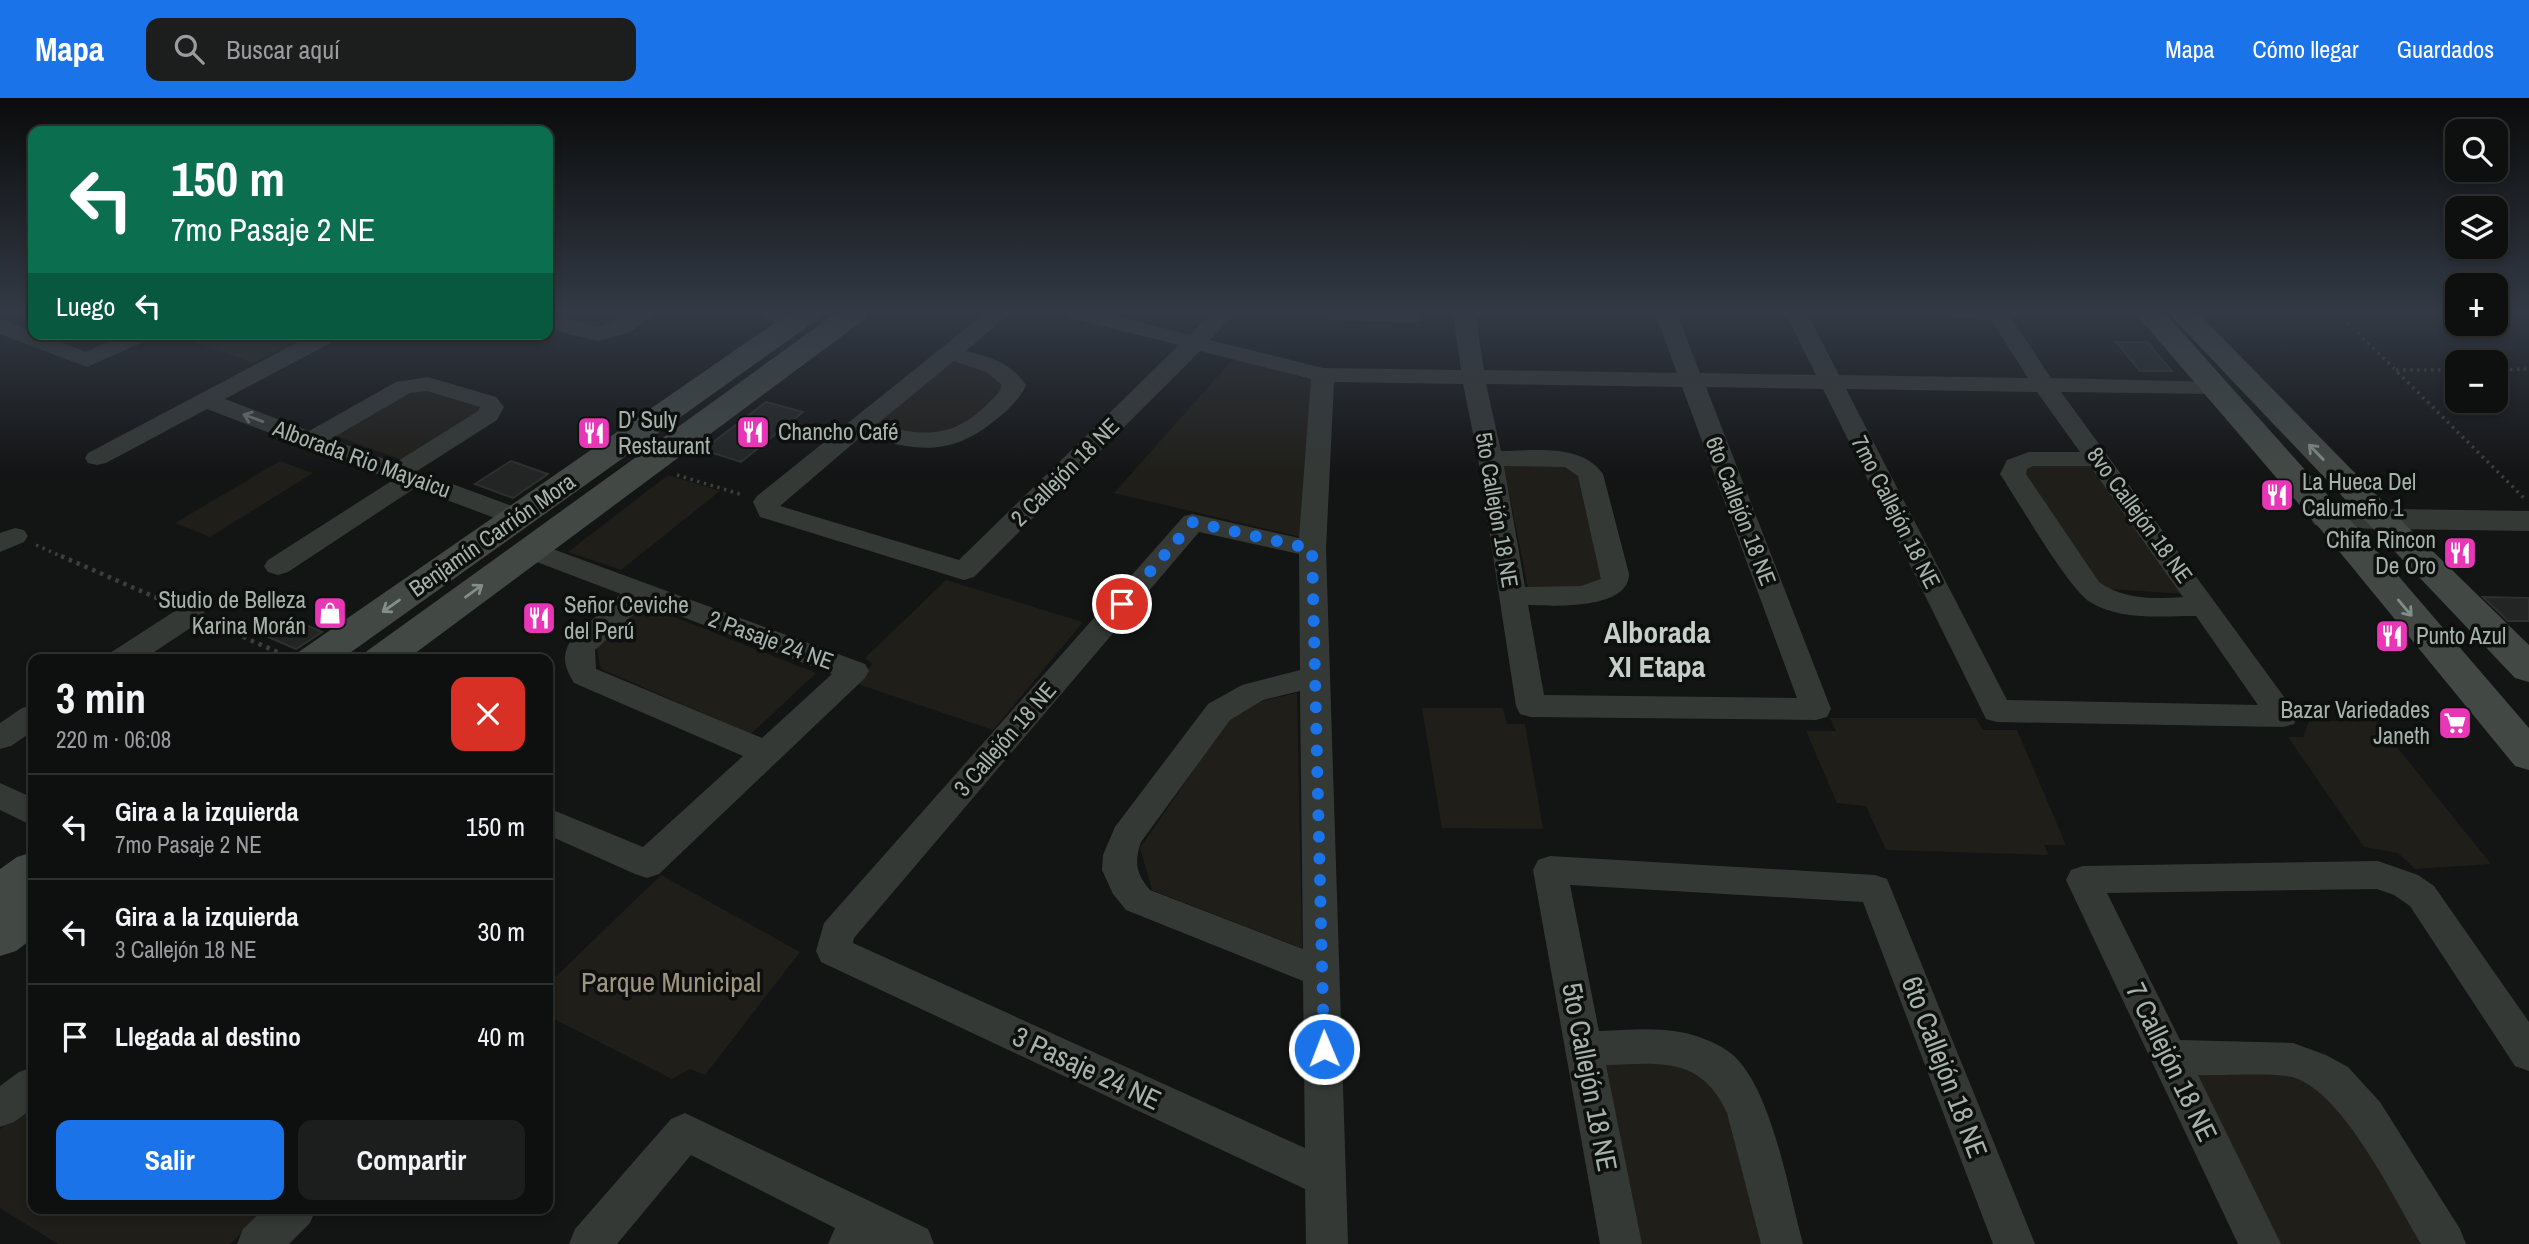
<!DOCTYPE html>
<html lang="es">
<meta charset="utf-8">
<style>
body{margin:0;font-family:"Archivo Narrow",sans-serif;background:#1c1d1d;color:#f1f3f6;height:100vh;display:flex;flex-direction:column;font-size:26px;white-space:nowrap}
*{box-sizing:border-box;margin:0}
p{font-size:23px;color:#9b9c9e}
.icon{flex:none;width:38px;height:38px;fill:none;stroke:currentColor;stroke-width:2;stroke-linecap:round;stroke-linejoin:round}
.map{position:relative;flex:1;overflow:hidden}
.drawer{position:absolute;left:28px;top:556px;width:525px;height:560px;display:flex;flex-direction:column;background:#0e0f0f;border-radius:14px;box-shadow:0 4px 10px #0003,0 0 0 2px #2e2f2f}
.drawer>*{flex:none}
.hud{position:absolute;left:28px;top:28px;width:525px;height:214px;border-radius:14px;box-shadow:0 4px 10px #0003,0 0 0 2px #2e2f2f;background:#0b6e4f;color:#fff;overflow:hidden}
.controls{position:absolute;left:2445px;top:21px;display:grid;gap:14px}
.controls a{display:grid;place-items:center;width:63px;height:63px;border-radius:14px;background:#0e0f0f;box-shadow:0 4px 10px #0003,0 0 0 2px #2e2f2f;font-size:35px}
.pin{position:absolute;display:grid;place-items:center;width:60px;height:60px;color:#fff;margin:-30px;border:4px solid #fff;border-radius:50%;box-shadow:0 2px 7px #0007}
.me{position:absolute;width:77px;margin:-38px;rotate:359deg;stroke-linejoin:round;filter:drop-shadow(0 0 5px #0008)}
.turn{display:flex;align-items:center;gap:24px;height:147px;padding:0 28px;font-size:32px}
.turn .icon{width:91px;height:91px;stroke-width:2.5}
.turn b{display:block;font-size:49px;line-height:60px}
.then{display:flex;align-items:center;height:66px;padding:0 28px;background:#0003;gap:14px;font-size:26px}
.round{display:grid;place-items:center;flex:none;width:74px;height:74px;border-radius:14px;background:#1c1d1d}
.headline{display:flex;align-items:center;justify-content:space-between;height:119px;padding:0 28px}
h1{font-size:42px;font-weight:700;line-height:52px}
.button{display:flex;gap:14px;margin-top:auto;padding:14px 28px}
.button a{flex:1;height:80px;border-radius:14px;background:#1a73e8;color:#fff;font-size:28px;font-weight:700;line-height:80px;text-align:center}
.button a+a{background:#1c1d1d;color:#f1f3f6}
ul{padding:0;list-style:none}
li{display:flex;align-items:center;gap:21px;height:105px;padding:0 28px;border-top:2px solid #2e2f2f}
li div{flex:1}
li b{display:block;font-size:26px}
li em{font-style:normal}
header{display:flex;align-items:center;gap:42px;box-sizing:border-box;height:98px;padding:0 35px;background:#1a73e8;color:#fff}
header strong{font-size:33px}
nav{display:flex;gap:38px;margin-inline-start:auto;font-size:24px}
.search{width:490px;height:63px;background:#1c1d1d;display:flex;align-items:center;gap:18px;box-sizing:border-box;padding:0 24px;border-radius:14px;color:#9b9c9e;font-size:26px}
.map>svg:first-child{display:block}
.green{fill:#1f1e19}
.building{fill:#232524;stroke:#2d302f;stroke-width:2}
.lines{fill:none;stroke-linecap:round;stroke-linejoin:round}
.path-far1{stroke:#3a403c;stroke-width:3.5;stroke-dasharray:2.5 4.5;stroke-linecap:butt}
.path{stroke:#3a403c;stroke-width:4.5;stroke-dasharray:3.5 5;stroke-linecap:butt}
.minor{fill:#343936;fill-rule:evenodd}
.tertiary{fill:#343936;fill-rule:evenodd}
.secondary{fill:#424945;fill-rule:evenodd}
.oneway{stroke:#727d76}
.oneway2{stroke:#828f87}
.route{stroke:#1a73e8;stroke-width:12;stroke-dasharray:0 21.6}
.labels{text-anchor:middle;stroke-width:7;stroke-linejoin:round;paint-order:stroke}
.poi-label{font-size:23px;fill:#a5b4aa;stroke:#0e0f0f;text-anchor:start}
.street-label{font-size:23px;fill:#a5b4aa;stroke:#0e0f0f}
.near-park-label{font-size:28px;fill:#9f947d;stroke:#0e0f0f}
.near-street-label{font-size:28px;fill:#a5b4aa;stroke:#0e0f0f}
.district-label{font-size:30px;font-weight:bold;fill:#c6d0c9;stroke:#0e0f0f}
</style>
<header>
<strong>Mapa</strong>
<div class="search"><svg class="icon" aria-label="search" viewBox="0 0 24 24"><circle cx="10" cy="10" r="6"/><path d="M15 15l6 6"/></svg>Buscar aquí</div>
<nav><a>Mapa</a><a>Cómo llegar</a><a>Guardados</a></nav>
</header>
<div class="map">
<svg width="2529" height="1146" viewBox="0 0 2529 1146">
<rect width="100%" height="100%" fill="#131414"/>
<!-- green -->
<path class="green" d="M548,215H641L596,235L548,220Z
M181,236H308L253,265L177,238Z
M951,259L994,271L1006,292L960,330L927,341L870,328Z
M1233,261L1313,282L1301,439L1114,395Z
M425,292L479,308L478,318L405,363L333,337L405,295Z
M280,363L313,375L210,439L175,425Z
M1503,364L1573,369L1578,375L1603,474L1601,483L1588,489L1528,490Z
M2038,366L2093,368L2186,496L2108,491L2090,483L2020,377L2023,369Z
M668,377L720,393L621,472L568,454Z
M946,482L1083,524L993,632L855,585L872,566L865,560Z
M642,506L816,575L751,636L601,571L596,546Z
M1297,595L1302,850L1152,792L1140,750L1228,622L1252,605Z
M1422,610H1503L1507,626H1525L1543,731L1442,730Z
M1830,620H1976L1983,632H2017L2066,747H2044L2049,757L1886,752L1866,708L1837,705L1806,633H1836Z
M2309,623H2376L2491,766L2415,771L2398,755L2364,749L2288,639H2303Z
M661,777L800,854L705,977L690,971L672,981L548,918V886Z
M1597,959L1688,963L1734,998L1770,1146H1635Z
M2190,974L2290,975L2324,988L2433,1146H2277Z
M33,1006V1111H266L230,1146H58L0,1110V1031Z"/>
<!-- building -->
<path class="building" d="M2116,244H2147L2172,273H2140Z
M766,304L803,314L741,364L703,352Z
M511,363L548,376L513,400L475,386Z
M2483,499L2529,500V523H2508Z
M292,521L322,534L296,551L266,538Z"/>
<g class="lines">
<!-- path-far1 -->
<path class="path-far1" d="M2338,215L2524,400
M2361,215L2457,217
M2496,217H2528
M2396,272H2457
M2496,272L2529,271
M677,377L743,397
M36,447L65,460"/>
<!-- path -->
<path class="path" d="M61,458L166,504
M212,525L284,557"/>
<!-- minor -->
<path class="minor" d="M631,215H658L628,235L599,243L548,231V217L599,229Z
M761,215C776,215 799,211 808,223L805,228L797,230L764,220Z
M985,215H1010L966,253C991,259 1011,265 1026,287C1019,303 1007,313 993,324C949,359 914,353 863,337L780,408L959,462L1179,247L1069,220L1066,215H1105L1190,237L1212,215H1236L1210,242L1323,270L1461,272L1453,215H1475L1484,272L1677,275L1655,215H1677L1700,275L1816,277L1785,215H1807L1839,277L2028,280L1991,222L1950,220L1947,215H2008L2051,280L2222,284L2226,289L2222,294L2214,296L2061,294L2298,618L2294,626L2283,629L1997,624L1986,621L1823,291L1706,289L1831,611L1827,619L1816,622L1531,619L1520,616L1516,608L1478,360L1463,286L1334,284L1326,451L1348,1146H1306L1305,1091L821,864L816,853L824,825L1184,418L1193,416L1299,440L1311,281L1200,253L974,479L964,482L954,479L760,419L753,404L757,398ZM954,263L986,274L1002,287L999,294C960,338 932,342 877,326ZM1486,286L1682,289L1797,600L1544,597L1528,507C1553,508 1629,512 1629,476L1603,376C1581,345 1534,353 1501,353ZM1846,291L2037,294L2080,354H2029L2007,362L2000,376C2018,403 2068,490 2090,504C2121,523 2161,518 2196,518L2258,607L2007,602ZM1504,368L1565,369L1578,378L1601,481L1581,488L1525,489ZM2033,368H2090L2183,499C2152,501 2125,502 2099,484L2026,376L2027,371ZM1199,434L1299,456L1300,572L1242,587L1208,606L1115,729L1103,757L1102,772L1113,796L1126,812L1303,883L1305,1050L853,845L854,840ZM1300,593L1303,851L1150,792C1136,776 1134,764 1141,744L1230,622L1263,602Z
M1323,215H1421L1423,218L1420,223L1412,225L1334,222L1326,220Z
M0,221L33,233V236H41L86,254L124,236H153L150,241L87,269L0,236Z
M313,236H341L338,241L225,301L309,333L396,284L428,279L496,299L504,309L497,322L417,373L526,413L530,419L526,425L517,427L508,425L415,390L288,474L278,477L268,474L264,468L268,462L393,382L207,311L106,365L97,367L88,365L85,360L88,355ZM427,293L480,309L478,313L395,365L331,341L410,295Z
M15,430L24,432L28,438L24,444L0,454V435Z
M531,443L865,566L869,573L865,580L659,776L647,780L635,776L548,737V710L643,749L743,658L574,585C564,568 561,558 572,540L621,496L521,458L517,452L521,446ZM646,505L832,576L762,640L596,571L595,552Z
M191,507L201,509L205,516L201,523L142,562H105L110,555L181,509Z
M33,607V633L11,648L0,651V625L22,610Z
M0,685L33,700V728L0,712Z
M1550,758L1875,777L1887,781L2035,1146H1993L1863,804L1570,787L1599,933C1626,932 1653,929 1680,934C1697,937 1719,945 1733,957C1772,992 1789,1095 1803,1146H1761L1727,1015C1701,958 1661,965 1606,967L1642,1146H1600L1533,772L1538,762Z
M2378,763L2418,777L2434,788L2529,924V973L2515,968L2410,808L2394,797L2377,791L2107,795L2180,942L2293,945L2326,957L2348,969L2380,1004L2460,1131L2466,1146H2421C2395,1102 2344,996 2295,980C2277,974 2221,978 2198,977L2281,1146H2238L2066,782L2071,772L2083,768Z
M33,969V1010L14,1024L0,1029V988L19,974Z
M685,1015L928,1131L934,1146H828L835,1130L691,1057L617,1146H569L575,1131L671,1021Z
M264,1111H316L310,1125L289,1146H237L243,1131Z"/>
<!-- tertiary -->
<path class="tertiary" d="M2326,410L2529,413V433L2326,430L2315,427L2310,420L2315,413Z"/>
<!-- secondary -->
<path class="secondary" d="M789,215H822L818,221L340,562H294L300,553Z
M836,215H869L865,221L406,562H361L367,553Z
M2135,215H2165L2358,431L2529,630V672L2515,668L2334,447Z
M2168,215H2198L2410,431L2529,547V584L2515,580Z
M33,754V840L16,853L0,858V771L17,759Z"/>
</g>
<!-- one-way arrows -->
<defs><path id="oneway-shaft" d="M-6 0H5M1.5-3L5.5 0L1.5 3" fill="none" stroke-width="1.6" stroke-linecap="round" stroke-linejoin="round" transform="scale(1.75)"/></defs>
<use class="oneway" href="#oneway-shaft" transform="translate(253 320) rotate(-160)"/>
<g class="oneway2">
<use href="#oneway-shaft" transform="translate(2316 354) rotate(-134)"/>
<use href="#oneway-shaft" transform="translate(474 493) rotate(-36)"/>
<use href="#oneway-shaft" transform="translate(391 508) rotate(145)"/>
<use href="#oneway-shaft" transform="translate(2405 510) rotate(50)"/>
</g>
<!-- sky -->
<linearGradient id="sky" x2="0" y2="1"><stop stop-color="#0a0b0b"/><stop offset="0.57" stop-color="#333a45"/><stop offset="1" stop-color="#333a45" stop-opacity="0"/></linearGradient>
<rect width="2529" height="376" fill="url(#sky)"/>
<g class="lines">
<!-- route -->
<path class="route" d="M1122,506L1193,424L1312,451L1324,951"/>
</g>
<!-- icons -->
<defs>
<g id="restaurant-square" transform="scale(1.75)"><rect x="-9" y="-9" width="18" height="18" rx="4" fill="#e936b7" stroke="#0e0f0f"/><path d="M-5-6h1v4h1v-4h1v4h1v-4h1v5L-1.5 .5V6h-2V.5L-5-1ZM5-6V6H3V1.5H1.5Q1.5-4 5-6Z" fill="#fff"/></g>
<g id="shop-square" transform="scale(1.75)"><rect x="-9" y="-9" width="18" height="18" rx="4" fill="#e936b7" stroke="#0e0f0f"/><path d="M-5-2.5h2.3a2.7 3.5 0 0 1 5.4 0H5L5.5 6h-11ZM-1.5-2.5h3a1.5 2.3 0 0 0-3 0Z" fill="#fff"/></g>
<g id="supermarket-square" transform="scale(1.75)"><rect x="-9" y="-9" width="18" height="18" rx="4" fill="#e936b7" stroke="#0e0f0f"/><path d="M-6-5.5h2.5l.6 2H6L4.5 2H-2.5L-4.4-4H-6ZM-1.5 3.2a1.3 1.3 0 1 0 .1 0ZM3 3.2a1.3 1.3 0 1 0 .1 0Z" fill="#fff"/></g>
</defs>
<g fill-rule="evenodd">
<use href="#restaurant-square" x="753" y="334"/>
<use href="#restaurant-square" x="594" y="335"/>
<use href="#restaurant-square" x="2277" y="397"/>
<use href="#restaurant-square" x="2460" y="455"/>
<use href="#shop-square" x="330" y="515"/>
<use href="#restaurant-square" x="539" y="520"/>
<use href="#restaurant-square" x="2392" y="538"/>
<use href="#supermarket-square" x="2455" y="625"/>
</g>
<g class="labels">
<!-- poi labels -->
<g class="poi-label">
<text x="618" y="330">D' Suly<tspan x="618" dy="26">Restaurant</tspan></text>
<text x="778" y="342">Chancho Café</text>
<text x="2302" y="392">La Hueca Del<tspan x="2302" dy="26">Calumeño 1</tspan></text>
<text x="2436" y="450" text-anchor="end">Chifa Rincon<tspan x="2436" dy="26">De Oro</tspan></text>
<text x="306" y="510" text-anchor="end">Studio de Belleza<tspan x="306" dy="26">Karina Morán</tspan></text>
<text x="564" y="515">Señor Ceviche<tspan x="564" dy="26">del Perú</tspan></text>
<text x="2416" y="546">Punto Azul</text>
<text x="2430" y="620" text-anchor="end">Bazar Variedades<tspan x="2430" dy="26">Janeth</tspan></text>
</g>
<!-- street labels -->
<g class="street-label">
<text transform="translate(362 361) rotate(20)" y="8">Alborada Rio Mayaicu</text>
<text transform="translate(1065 374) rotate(-45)" y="8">2 Callejón 18 NE</text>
<text transform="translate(1497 412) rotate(80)" y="8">5to Callejón 18 NE</text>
<text transform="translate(1741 413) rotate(69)" y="8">6to Callejón 18 NE</text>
<text transform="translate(1896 414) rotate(63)" y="8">7mo Callejón 18 NE</text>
<text transform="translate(2140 417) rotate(54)" y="8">8vo Callejón 18 NE</text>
<text transform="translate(492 437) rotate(-35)" y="8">Benjamín Carrión Mora</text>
<text transform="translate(771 542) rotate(20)" y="8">2 Pasaje 24 NE</text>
<text transform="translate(1005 641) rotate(-49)" y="8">3 Callejón 18 NE</text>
</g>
<!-- near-park labels -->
<g class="near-park-label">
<text x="671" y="894">Parque Municipal</text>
</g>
<!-- near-street labels -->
<g class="near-street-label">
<text transform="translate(2172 964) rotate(64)" y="10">7 Callejón 18 NE</text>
<text transform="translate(1945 969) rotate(69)" y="10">6to Callejón 18 NE</text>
<text transform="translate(1087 970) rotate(25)" y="10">3 Pasaje 24 NE</text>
<text transform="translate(1590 979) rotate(79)" y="10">5to Callejón 18 NE</text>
</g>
<!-- district labels -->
<g class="district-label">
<text x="1657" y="545">Alborada<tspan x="1657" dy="34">XI Etapa</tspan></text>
</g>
</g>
</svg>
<div class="controls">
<a><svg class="icon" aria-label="search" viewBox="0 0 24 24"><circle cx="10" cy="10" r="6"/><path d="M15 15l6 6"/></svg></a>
<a><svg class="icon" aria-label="layers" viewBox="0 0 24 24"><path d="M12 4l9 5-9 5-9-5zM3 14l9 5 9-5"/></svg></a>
<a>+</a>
<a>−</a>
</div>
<div class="pin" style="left:1122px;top:506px;background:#d93025"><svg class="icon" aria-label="arrive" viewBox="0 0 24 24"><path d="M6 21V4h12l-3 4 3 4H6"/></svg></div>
<svg class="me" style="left:1324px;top:951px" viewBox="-20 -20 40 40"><circle r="17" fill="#1a73e8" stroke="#fff" stroke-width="3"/><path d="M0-11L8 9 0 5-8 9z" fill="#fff"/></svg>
<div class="hud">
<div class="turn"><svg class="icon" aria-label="left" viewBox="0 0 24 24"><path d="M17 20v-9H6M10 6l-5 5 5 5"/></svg><div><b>150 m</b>7mo Pasaje 2 NE</div></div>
<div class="then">Luego<svg class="icon" aria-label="left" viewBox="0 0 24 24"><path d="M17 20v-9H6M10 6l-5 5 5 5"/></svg></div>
</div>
<section class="drawer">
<div class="headline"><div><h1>3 min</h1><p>220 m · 06:08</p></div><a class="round" style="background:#d93025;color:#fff"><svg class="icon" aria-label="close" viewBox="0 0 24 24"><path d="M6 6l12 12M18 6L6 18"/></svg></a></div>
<ul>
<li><svg class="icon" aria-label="left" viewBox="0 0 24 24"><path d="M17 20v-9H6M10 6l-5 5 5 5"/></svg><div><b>Gira a la izquierda</b><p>7mo Pasaje 2 NE</p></div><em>150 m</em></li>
<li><svg class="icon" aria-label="left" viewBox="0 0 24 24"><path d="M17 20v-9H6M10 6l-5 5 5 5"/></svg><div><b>Gira a la izquierda</b><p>3 Callejón 18 NE</p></div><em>30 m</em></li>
<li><svg class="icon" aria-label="arrive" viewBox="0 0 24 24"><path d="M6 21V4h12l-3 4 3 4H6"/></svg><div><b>Llegada al destino</b></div><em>40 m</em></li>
</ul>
<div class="button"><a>Salir</a><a>Compartir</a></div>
</section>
</div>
